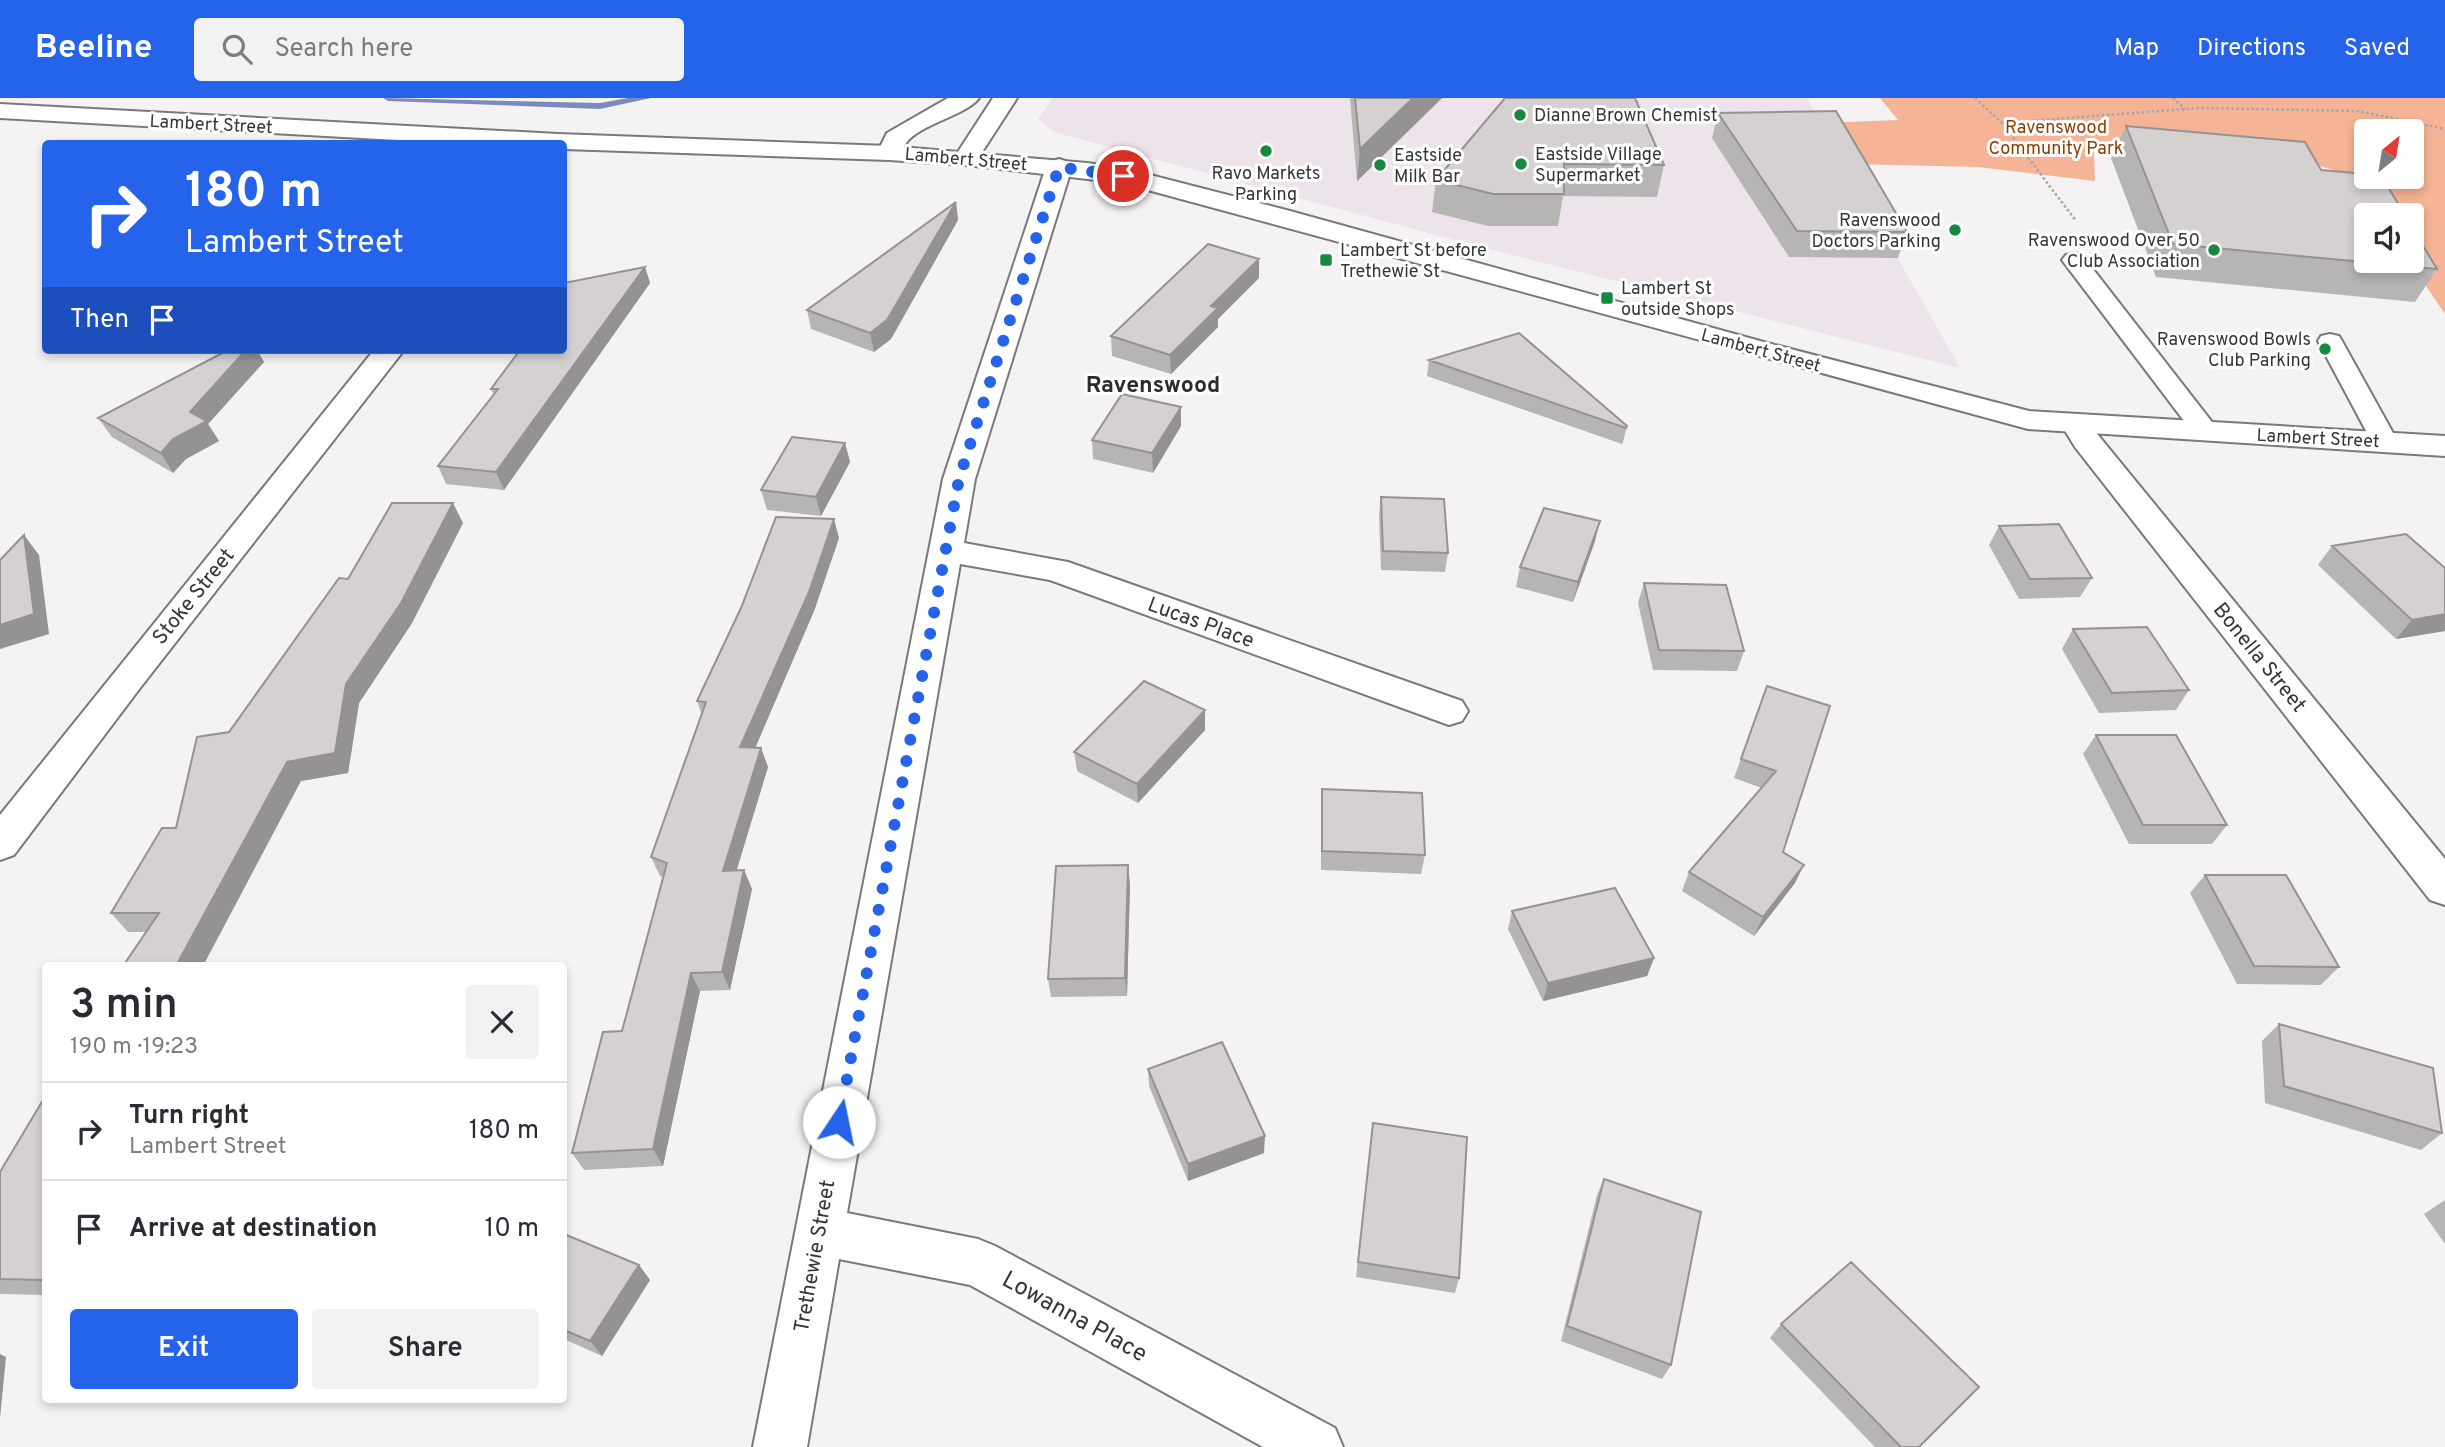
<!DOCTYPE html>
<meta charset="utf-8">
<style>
body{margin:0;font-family:Overpass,sans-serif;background:#f2f2f3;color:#2b2b33;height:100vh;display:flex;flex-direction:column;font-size:26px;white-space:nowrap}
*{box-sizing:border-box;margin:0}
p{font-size:23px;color:#7c7c81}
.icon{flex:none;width:38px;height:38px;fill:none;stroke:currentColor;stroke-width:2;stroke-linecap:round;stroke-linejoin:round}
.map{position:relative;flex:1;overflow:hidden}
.details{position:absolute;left:42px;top:864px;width:525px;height:441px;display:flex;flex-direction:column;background:#fff;border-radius:7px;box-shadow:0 4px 10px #0003}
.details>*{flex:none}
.hud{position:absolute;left:42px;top:42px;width:525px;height:214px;border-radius:7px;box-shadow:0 4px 10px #0003;background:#2563eb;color:#fff;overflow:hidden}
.needle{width:46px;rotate:30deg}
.fabs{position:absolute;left:2354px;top:21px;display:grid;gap:14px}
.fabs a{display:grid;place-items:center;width:70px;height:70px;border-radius:7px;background:#fff;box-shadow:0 4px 10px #0003;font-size:35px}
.pin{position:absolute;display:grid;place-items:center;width:60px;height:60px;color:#fff;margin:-30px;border:4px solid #fff;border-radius:50%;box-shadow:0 2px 7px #0007}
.me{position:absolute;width:77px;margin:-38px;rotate:11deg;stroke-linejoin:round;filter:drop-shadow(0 0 5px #0008)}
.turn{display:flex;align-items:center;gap:24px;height:147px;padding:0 28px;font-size:32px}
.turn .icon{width:91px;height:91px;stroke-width:2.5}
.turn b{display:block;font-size:49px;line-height:60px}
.then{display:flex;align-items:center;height:66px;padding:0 28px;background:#0003;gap:14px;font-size:26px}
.round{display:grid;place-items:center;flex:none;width:74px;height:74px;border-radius:7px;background:#f2f2f3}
.overview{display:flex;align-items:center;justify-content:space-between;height:119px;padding:0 28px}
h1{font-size:42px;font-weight:600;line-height:52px}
.button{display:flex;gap:14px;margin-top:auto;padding:14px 28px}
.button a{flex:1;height:80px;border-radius:7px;background:#2563eb;color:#fff;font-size:28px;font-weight:600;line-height:80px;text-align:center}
.button a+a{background:#f2f2f3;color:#2b2b33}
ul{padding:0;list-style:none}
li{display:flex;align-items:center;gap:21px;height:98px;padding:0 28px;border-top:2px solid #e1e1e2}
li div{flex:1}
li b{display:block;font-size:26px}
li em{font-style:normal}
header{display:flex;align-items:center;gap:42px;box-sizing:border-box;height:98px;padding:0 35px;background:#2563eb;color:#fff}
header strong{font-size:33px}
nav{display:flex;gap:38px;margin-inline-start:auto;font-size:24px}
.search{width:490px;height:63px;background:#f2f2f3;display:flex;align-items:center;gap:18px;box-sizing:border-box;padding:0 24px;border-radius:7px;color:#7c7c81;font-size:26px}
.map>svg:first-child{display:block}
.built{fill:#ede3ea}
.green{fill:#f4b495;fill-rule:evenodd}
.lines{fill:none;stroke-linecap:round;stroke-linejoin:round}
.stream{fill:#7b8abb;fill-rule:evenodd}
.service-casing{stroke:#7b787a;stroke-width:4}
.minor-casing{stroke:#7b787a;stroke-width:4}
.tertiary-casing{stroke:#7b787a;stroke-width:4}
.path{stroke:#a8a5a7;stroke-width:2.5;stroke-dasharray:2.5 2.5;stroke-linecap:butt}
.service{fill:#fff;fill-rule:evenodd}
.minor{fill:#fff;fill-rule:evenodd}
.tertiary{fill:#fff;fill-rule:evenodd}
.wall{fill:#b7b4b4}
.shaded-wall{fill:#959292}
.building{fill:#d5d1d1;stroke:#959292;stroke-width:2}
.route{stroke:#2563eb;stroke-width:12;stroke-dasharray:0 21.6}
.poi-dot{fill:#188841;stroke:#fff;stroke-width:2.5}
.labels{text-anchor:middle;stroke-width:6;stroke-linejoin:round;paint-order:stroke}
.far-poi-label{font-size:18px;fill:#363535;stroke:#fff;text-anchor:start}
.far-street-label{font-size:18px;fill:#363535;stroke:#fff}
.far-park-label{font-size:18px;fill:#8e3c00;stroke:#fff}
.street-label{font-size:21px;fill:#363535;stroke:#fff}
.far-district-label{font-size:23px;font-weight:bold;fill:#2d2b2c;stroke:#fff}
.near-street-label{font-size:24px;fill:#363535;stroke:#fff}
</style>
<header>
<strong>Beeline</strong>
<div class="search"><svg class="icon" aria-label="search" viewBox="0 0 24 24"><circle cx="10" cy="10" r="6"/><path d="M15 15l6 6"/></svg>Search here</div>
<nav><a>Map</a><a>Directions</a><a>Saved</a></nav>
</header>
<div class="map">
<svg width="2445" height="1349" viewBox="0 0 2445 1349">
<rect width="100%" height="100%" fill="#f5f2f4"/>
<!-- built -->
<path class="built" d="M1058,0H1807L1960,270L1469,146L1054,34L1038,21L1052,1Z"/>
<!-- green -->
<path class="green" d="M1880,0H2445V216L2409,163H2412V117H2377L2350,77L2289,59L2094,53L2095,83L1978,69L1853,66L1821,25L1898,22ZM2366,33H2412V79H2366Z"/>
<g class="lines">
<!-- stream -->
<path class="stream" d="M383,0L600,5L628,0H651L600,11L388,3Z"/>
<!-- service casing -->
<g class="service-casing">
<path id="service" d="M2074,155L2082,157L2215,328L2219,334L2215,340L2206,342L2197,340L2062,162L2066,157Z
M2330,236L2339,238L2342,243L2398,344L2395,350L2385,352L2375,350L2372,344L2318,243L2321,238Z"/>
</g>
<!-- minor casing -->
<g class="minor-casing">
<path id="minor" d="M948,0H979C967,17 920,26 906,45C903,49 901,56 898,60L889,62L880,60L877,55L887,35Z
M993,0H1017L975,65L966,67L957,65L954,60Z
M1059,61L1068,64L1072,69L975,381L964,445L1068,464L1462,603L1468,613L1462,623L1449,627L1050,482L960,466L847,1115L978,1141L995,1148L1335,1330L1343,1349H1263L970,1187L839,1161L807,1349H753L943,381L1046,69L1050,64Z
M374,252H404L140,590L14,757L0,762V717Z
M2076,317L2087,319L2098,337L2445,761V807L2430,802L2075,349L2061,326L2065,319Z"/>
</g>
<!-- tertiary casing -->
<g class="tertiary-casing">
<path id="tertiary" d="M0,6L558,36L889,48L1087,65L1123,70L1290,113L1760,243L2029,313L2445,338V358L2028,331L1122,85L966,67L889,62L564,51V46H469L0,20Z"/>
</g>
<!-- path -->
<path class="path" d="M1975,0L2002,25L2076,123
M2173,0L2185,11
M2002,25L2199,10L2358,13L2445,31"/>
<!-- service -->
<use href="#service" class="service"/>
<!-- minor -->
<use href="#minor" class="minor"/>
<!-- tertiary -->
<use href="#tertiary" class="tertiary"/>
</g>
<!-- wall -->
<path class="wall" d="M1350,0H1442L1357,83Z
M1505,0L1664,67L1657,99L1563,98L1558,128H1488L1432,114L1436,82Z
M1718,15L1907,134L1898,160L1789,159L1712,40Z
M2126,28L2321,72L2437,171L2415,204L2156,179L2111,60Z
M956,104L958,122L891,241L874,254L811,231L807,212Z
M645,169L650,185L504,392L446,386L438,368L494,297L491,291Z
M1259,180L1218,221V229L1171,276L1112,258L1111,238Z
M228,252H257L264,264L208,326L219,343L186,361L173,375L112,339L98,320Z
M1429,262L1627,328L1623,344L1622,346L1427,278Z
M1181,309V328L1153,375L1093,361L1092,342Z
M845,345L850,364L821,418L767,412L761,392Z
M1381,399L1448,455L1445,474L1381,472L1379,418Z
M463,425L412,525L359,605L348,675L301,683L147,834H128L111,815L176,730L229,634Z
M1999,428L2092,480L2080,499L2019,501L1989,447Z
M839,440L814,513L755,650H761L768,669L736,772H744L752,791L730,892L700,893L663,1068L584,1072L572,1055L622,933L663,779L660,778L651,759L702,617L697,603L741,510Z
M1595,443L1573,504L1516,489L1520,469Z
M2332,448L2445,533L2396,541L2318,467Z
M1644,485L1744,553L1737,573L1653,572L1638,505Z
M2073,531L2189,592L2176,612L2099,615L2062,551Z
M1767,588L1830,608L1783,754L1795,785L1754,838L1682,793L1689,774L1762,690L1734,680Z
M1205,632L1138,705L1077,673L1074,654Z
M2096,637L2227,727L2212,746H2129L2083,656Z
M1322,691L1425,757L1421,776L1321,772V710Z
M2205,777L2339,869L2321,887L2237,886L2190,795Z
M1130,786L1127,898L1051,899L1048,881Z
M1512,813L1654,860L1647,878L1543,903L1508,831Z
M2279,926L2442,1035L2421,1052L2265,1005L2262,943Z
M1148,971L1264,1055L1188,1083L1149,988Z
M46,997V1197L0,1196V1074Z
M1373,1025L1459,1180L1455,1195L1356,1179Z
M1604,1081L1671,1267L1662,1281L1561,1243L1597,1097Z
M2445,1102V1146L2424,1116Z
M564,1136L639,1167L650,1182L602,1258L564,1241Z
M1781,1226L1919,1349H1875L1770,1240Z"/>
<!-- shaded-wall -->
<path class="shaded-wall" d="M1413,0H1442L1357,83L1360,51Z
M956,104L958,122L891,241L874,254L870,235Z
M1259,161V180L1218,221V229L1171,276L1170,257L1211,208Z
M645,169L650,185L504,392L496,374Z
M246,252H257L264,264L208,326L219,343L186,361L173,375L161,355L190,314Z
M1181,309V328L1153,375L1152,355Z
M845,345L850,364L821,418L816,399Z
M453,405L463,425L412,525L359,605L348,675L301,683L203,868H176L287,664Z
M834,421L839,440L814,513L747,669L740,649Z
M1600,423L1595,443L1573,504L1578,484Z
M24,437L39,457L49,536L0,551V527Z
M2445,516V533L2396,541L2412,522Z
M1205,612V632L1138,705L1137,686Z
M761,650L768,669L731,791L723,773Z
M1128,767L1130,786L1127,898L1125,880Z
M1804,767L1795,785L1754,838L1763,819Z
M744,772L752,791L730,892L722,874Z
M1654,860L1647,878L1543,903L1548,885Z
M691,875L700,893L663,1068L653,1051Z
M1265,1038L1264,1055L1188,1083V1066Z
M639,1167L650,1182L602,1258L590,1243Z
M0,1256L6,1259L0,1320Z"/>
<!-- building -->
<path class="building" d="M1355,0H1413L1360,51Z
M1505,0H1635L1664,67L1564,66V96H1493L1436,82Z
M1836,13L1907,134L1797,133L1718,15Z
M2126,28L2305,44L2321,72L2366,76V79H2382L2405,117H2366V163H2412V129L2437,171L2173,146Z
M956,104L887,222L870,235L807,212Z
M1208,146L1259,161L1211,208L1218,210L1170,257L1111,238Z
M645,169L496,374L438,368L498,291H491L520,252H564V185Z
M1519,235L1627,328L1626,330L1429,262Z
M228,252H246L190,314L207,323L173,341L161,355L98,320Z
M1122,296L1181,309L1152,355L1092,342Z
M792,339L845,345L816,399L761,392Z
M1381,399L1444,401L1448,455L1383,453Z
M392,405H453L401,505L346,586L335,655L287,664L176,868H123L159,815H111L162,730H176L197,639L229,634L339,480L348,481Z
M1544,410L1600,423L1578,484L1520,469Z
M776,419L834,421L809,494L740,649L761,650L723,773L744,772L722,874L691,875L653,1051L572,1055L603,934L622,933L667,765L651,759L706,604L697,603L741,510Z
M2059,426L2092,480L2030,481L1999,428Z
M2406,436L2445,470V516L2412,522L2332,448Z
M24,437L34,516L0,527V462Z
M1644,485L1726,487L1744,553L1659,552Z
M2147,529L2189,592L2112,595L2073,531Z
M1144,583L1205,612L1137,686L1074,654Z
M1767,588L1830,608L1783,754L1804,767L1763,819L1689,774L1776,673L1741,661Z
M2096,637H2176L2227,727H2143Z
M1322,691L1422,695L1425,757L1322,753Z
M1128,767L1125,880L1048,881L1056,768Z
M2205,777H2286L2339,869L2254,868Z
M1615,790L1654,860L1548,885L1512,813Z
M2279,926L2433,970L2442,1035L2284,988Z
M1222,944L1265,1038L1188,1066L1148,971Z
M46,997V1178L43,1182L0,1181V1074Z
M1373,1025L1467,1039L1459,1180L1358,1164Z
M1604,1081L1701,1114L1671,1267L1567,1228Z
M564,1136L639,1167L590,1243L564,1232Z
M1851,1164L1979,1289L1919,1349H1901L1781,1226Z"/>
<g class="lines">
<!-- route -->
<path class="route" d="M839,1024L959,381L1059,69L1123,78"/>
</g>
<!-- markers -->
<g class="poi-dot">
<circle cx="1520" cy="17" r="7"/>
<circle cx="1266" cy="53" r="7"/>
<circle cx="1521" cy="66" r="7"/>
<circle cx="1380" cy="67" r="7"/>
<circle cx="1955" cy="132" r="7"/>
<circle cx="2214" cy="152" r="7"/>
<rect x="1319" y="155" width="14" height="14" rx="3.5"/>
<rect x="1600" y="193" width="14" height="14" rx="3.5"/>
<circle cx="2325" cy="251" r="7"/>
</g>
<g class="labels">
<!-- far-poi labels -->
<g class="far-poi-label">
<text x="1534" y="23">Dianne Brown Chemist</text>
<text x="1535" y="62">Eastside Village<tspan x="1535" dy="21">Supermarket</tspan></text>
<text x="1394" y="63">Eastside<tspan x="1394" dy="21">Milk Bar</tspan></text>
<text x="1266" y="81" text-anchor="middle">Ravo Markets<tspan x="1266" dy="21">Parking</tspan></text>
<text x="1941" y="128" text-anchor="end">Ravenswood<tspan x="1941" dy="21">Doctors Parking</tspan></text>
<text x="2200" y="148" text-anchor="end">Ravenswood Over 50<tspan x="2200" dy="21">Club Association</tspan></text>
<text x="1340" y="158">Lambert St before<tspan x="1340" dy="21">Trethewie St</tspan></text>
<text x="1621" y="196">Lambert St<tspan x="1621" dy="21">outside Shops</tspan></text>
<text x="2311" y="247" text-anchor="end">Ravenswood Bowls<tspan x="2311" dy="21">Club Parking</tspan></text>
</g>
<!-- far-street labels -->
<g class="far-street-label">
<text transform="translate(211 26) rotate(3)" y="6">Lambert Street</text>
<text transform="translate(966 61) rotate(5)" y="6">Lambert Street</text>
<text transform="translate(1761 252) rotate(15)" y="6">Lambert Street</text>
<text transform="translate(2318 340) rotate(3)" y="6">Lambert Street</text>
</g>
<!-- far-park labels -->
<g class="far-park-label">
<text x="2056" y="35">Ravenswood<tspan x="2056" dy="21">Community Park</tspan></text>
</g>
<!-- street labels -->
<g class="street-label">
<text transform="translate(193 498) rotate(-51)" y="7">Stoke Street</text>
<text transform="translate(1201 524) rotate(20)" y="7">Lucas Place</text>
<text transform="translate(2260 559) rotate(51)" y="7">Bonella Street</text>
<text transform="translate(814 1158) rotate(-80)" y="7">Trethewie Street</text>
</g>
<!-- far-district labels -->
<g class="far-district-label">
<text x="1153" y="294">Ravenswood</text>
</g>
<!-- near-street labels -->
<g class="near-street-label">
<text transform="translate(1075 1218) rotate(29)" y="8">Lowanna Place</text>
</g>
</g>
</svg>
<div class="fabs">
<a><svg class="needle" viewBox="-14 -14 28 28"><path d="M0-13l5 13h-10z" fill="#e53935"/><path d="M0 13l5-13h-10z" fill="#7c7c81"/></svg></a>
<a><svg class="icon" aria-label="sound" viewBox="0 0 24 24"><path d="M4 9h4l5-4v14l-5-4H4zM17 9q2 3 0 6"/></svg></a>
</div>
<div class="pin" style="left:1123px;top:78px;background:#d93025"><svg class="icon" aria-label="arrive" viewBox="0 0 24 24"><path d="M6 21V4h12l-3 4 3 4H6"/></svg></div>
<svg class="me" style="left:839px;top:1024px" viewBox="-20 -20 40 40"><circle r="19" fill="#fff"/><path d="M0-13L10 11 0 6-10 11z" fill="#2563eb"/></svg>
<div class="hud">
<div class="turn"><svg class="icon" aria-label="right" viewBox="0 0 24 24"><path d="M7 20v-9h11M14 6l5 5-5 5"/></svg><div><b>180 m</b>Lambert Street</div></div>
<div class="then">Then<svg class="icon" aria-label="arrive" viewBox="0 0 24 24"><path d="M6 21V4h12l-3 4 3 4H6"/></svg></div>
</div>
<section class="details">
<div class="overview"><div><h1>3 min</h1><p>190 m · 19:23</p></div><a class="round"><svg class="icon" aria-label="close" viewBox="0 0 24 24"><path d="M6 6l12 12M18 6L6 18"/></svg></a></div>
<ul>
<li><svg class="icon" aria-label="right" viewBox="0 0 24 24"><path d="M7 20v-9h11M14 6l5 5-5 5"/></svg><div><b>Turn right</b><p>Lambert Street</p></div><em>180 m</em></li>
<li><svg class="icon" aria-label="arrive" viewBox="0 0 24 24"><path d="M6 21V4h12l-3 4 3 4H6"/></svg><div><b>Arrive at destination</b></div><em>10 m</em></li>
</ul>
<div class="button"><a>Exit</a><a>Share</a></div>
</section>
</div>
